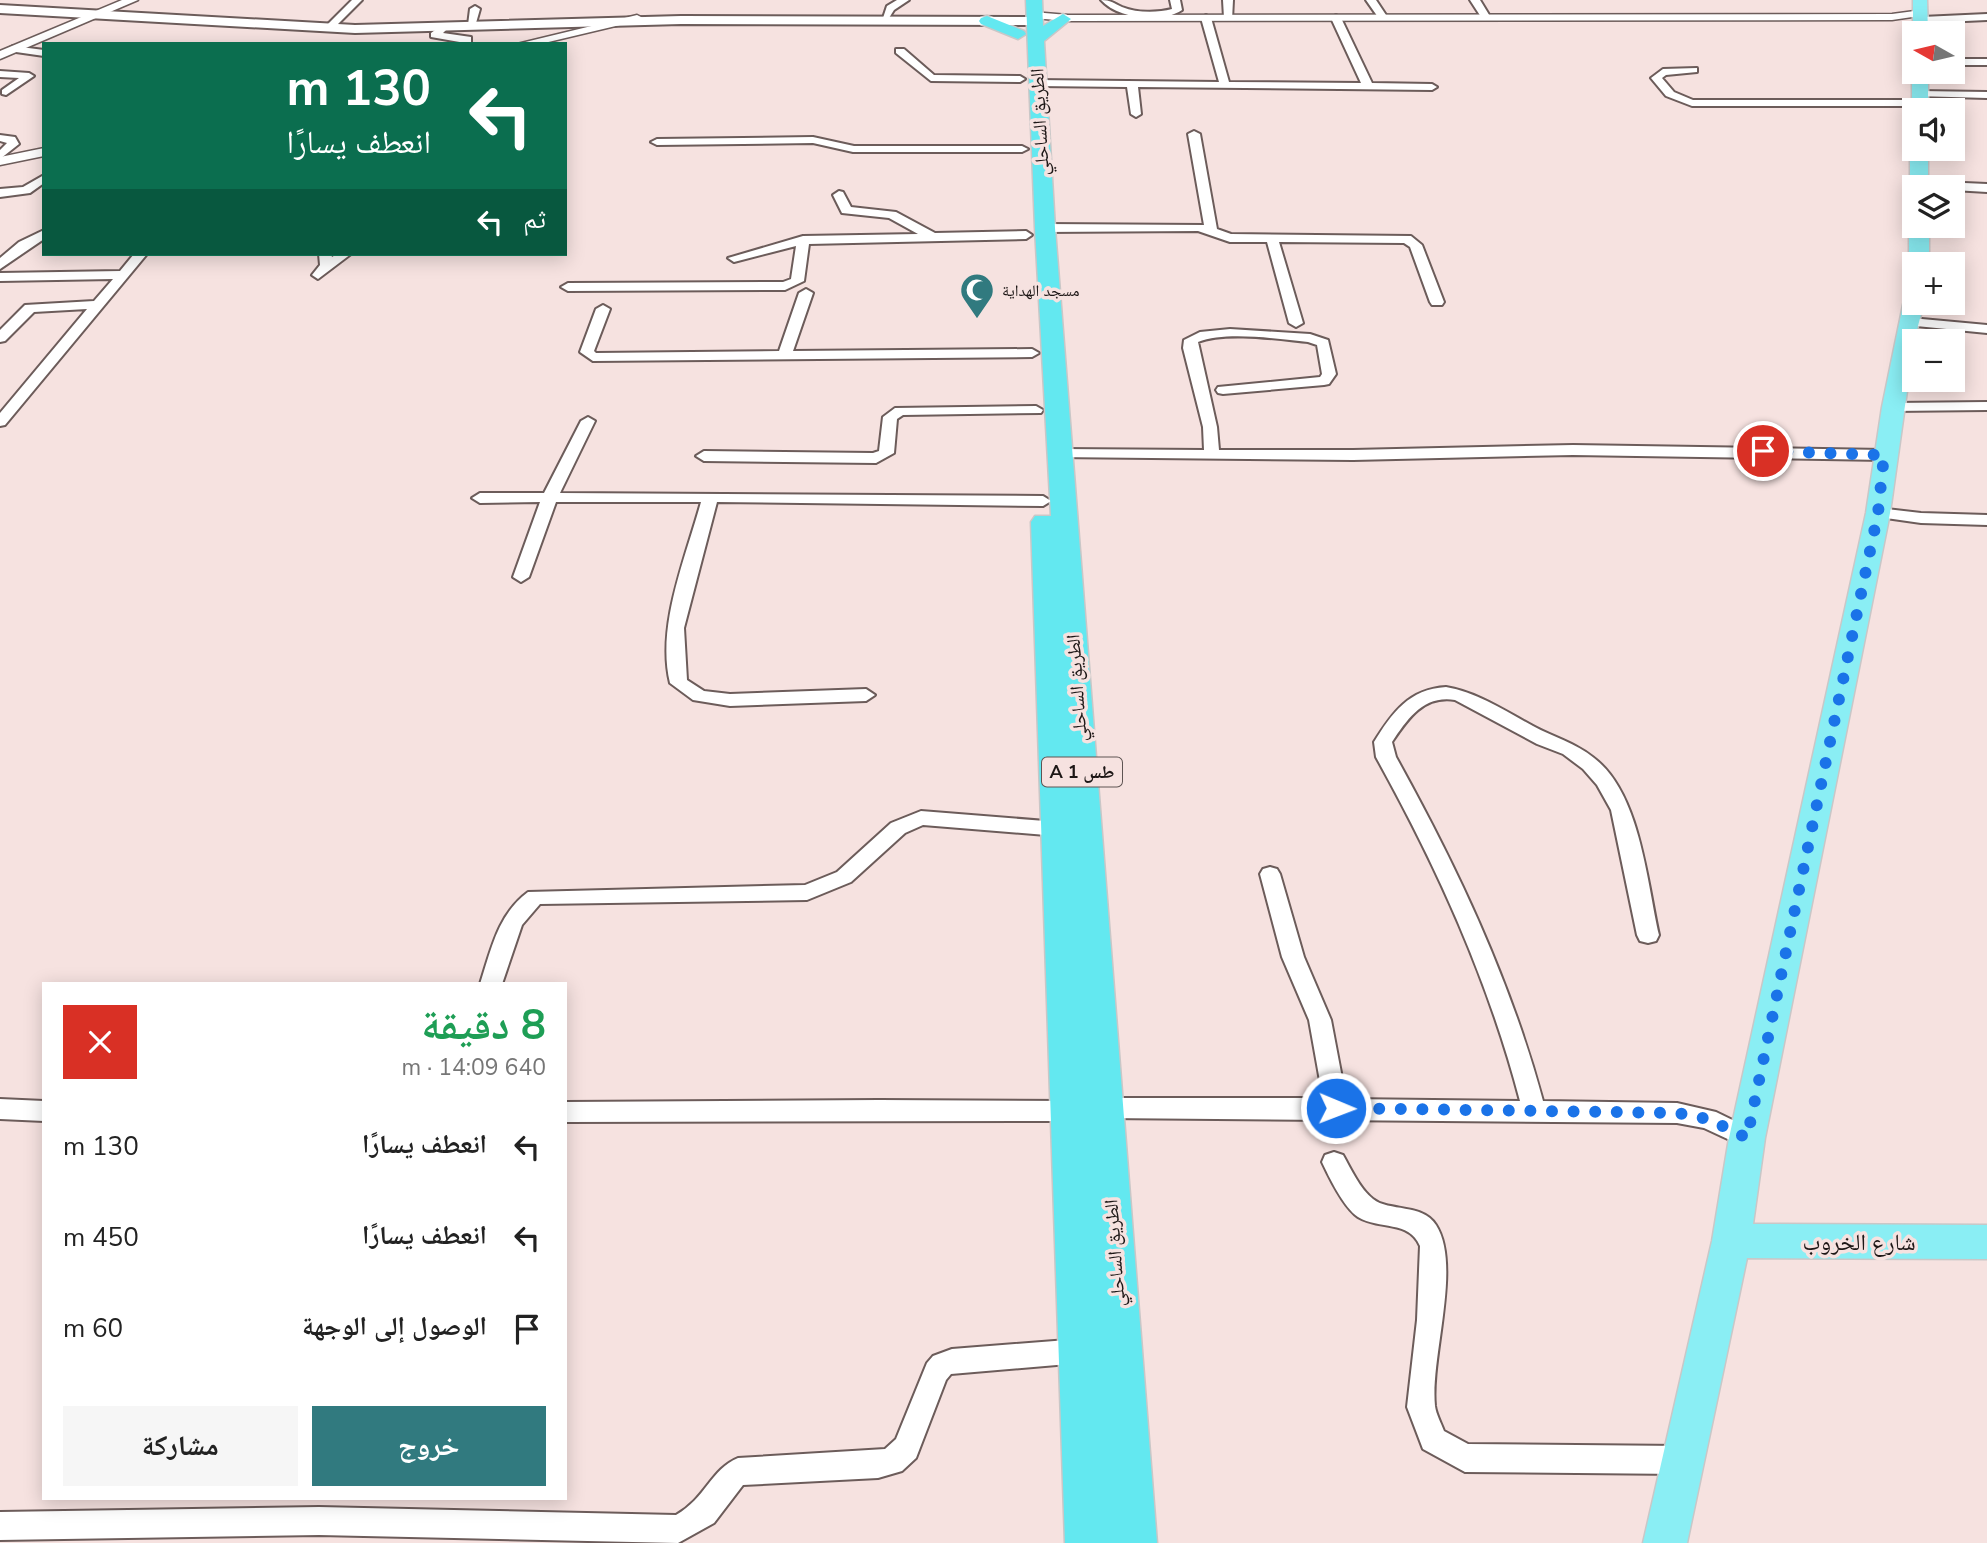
<!DOCTYPE html>
<html lang="ar">
<meta charset="utf-8">
<style>
body{margin:0;font-family:"Nunito Sans","Noto Naskh Arabic",sans-serif;background:#f6f6f6;color:#222;direction:rtl;height:100vh;display:flex;flex-direction:column;font-size:26px;white-space:nowrap}
*{box-sizing:border-box;margin:0}
p{font-size:23px;color:#767676}
.icon{flex:none;width:38px;height:38px;fill:none;stroke:currentColor;stroke-width:2;stroke-linecap:round;stroke-linejoin:round}
.map{position:relative;flex:1;overflow:hidden;direction:ltr}
.panel{position:absolute;left:42px;top:982px;width:525px;height:518px;display:flex;flex-direction:column;background:#fff;border-radius:0px;box-shadow:0 4px 18px #0003;direction:rtl}
.panel>*{flex:none}
.banner{position:absolute;left:42px;top:42px;width:525px;height:214px;border-radius:0px;box-shadow:0 4px 18px #0003;direction:rtl;background:#0b6e4f;color:#fff;overflow:hidden}
.needle{width:46px;rotate:278deg}
.fabs{position:absolute;left:1902px;top:21px;display:grid;gap:14px}
.fabs a{display:grid;place-items:center;width:63px;height:63px;border-radius:0px;background:#fff;box-shadow:0 4px 18px #0003;font-size:35px}
.pin{position:absolute;display:grid;place-items:center;width:60px;height:60px;color:#fff;margin:-30px;border:4px solid #fff;border-radius:50%;box-shadow:0 2px 7px #0007}
.me{position:absolute;width:77px;margin:-38px;rotate:91deg;stroke-linejoin:round;filter:drop-shadow(0 0 5px #0008)}
.turn{display:flex;align-items:center;gap:24px;height:147px;padding:0 21px;font-size:32px}
.turn .icon{width:91px;height:91px;stroke-width:2.5}
.turn b{display:block;font-size:49px;line-height:60px}
.then{display:flex;align-items:center;height:66px;padding:0 21px;background:#0003;gap:14px;font-size:26px}
.round{display:grid;place-items:center;flex:none;width:74px;height:74px;border-radius:0px;background:#f6f6f6}
.summary{display:flex;align-items:center;justify-content:space-between;height:119px;padding:0 21px}
h1{font-size:42px;font-weight:700;line-height:52px;color:#1e9e55}
.primary-button{display:flex;gap:14px;margin-top:auto;padding:14px 21px}
.primary-button a{flex:1;height:80px;border-radius:0px;background:#317a7f;color:#fff;font-size:28px;font-weight:700;line-height:80px;text-align:center}
.primary-button a+a{background:#f6f6f6;color:#222}
ul{padding:0;list-style:none}
li{display:flex;align-items:center;gap:21px;height:91px;padding:0 21px}
li div{flex:1}
li b{display:block;font-size:26px}
li em{font-style:normal}
.map>svg:first-child{display:block}
.lines{fill:none;stroke-linecap:round;stroke-linejoin:round}
.minor-casing{stroke:#6c5c5a;stroke-width:4}
.tertiary-casing{stroke:#6c5c5a;stroke-width:3}
.secondary-casing{stroke:#6c5c5a;stroke-width:4}
.primary-casing{stroke:#c9c7c7;stroke-width:3}
.trunk-casing{stroke:#c9c7c7;stroke-width:3}
.minor{fill:#fff;fill-rule:evenodd}
.tertiary{fill:#fff;fill-rule:evenodd}
.secondary{fill:#fff;fill-rule:evenodd}
.primary{fill:#8aeef4;fill-rule:evenodd}
.trunk{fill:#63e8f0;fill-rule:evenodd}
.route{stroke:#1a73e8;stroke-width:12;stroke-dasharray:0 21.6}
.labels{text-anchor:middle;stroke-width:7;stroke-linejoin:round;paint-order:stroke}
.far-poi-label{font-size:16px;fill:#1d1716;stroke:#f6e2e0;text-anchor:start}
.shield{fill:#f6e2e0;stroke:#5e5453;stroke-width:2}
.shield-label{font-size:18px;font-weight:bold;fill:#1d1716}
.street-label{font-size:19px;fill:#1d1716;stroke:#f6e2e0}
.near-street-label{font-size:23px;fill:#1d1716;stroke:#f6e2e0}
</style>
<div class="map">
<svg width="1987" height="1543" viewBox="0 0 1987 1543">
<rect width="100%" height="100%" fill="#f6e2e0"/>
<g class="lines">
<!-- minor casing -->
<g class="minor-casing">
<path id="minor" d="M352,0H362L334,28H328V24Z
M897,0H909L894,10L889,18H883L887,6Z
M1101,0C1111,0 1113,3 1122,7C1137,13 1157,13 1172,9L1170,0H1180L1182,10C1161,24 1118,19 1101,0Z
M1223,0H1233L1232,20L1224,18Z
M1366,0H1376L1388,18L1386,20H1380Z
M1470,0H1480L1491,18L1489,20H1483Z
M475,6L480,9L476,23L468,25L470,9Z
M1987,14V20L1922,23L1917,20L1922,17Z
M1206,15L1211,18L1229,82L1361,83L1331,18L1336,15L1341,18L1372,83L1432,84L1437,87L1432,90L1138,87L1141,114L1136,117L1131,114L1127,87L1036,86L1031,83L1036,80L1219,82L1201,18Z
M445,23L450,26L443,33L471,37V44L431,37V33Z
M13,46L44,50V56L9,51L8,49Z
M896,49H904L934,75L1020,76L1025,79L1020,82L931,81L896,53Z
M1953,59H1987V65H1953Z
M1697,68V72L1666,75L1662,78L1674,92L1693,100H1920L1925,103L1920,106H1692L1666,96L1651,78L1663,69Z
M0,71L29,73L34,76L6,95L2,94V90L19,78L0,77Z
M1919,91L1987,92V98L1915,96V92Z
M1194,131L1200,134L1217,229L1231,234L1411,236L1422,245L1444,302L1442,305H1432L1430,302L1410,247L1404,243L1279,242L1303,323L1296,327L1289,323L1267,242H1230L1198,231L1045,232L1039,228L1045,224L1204,225L1188,134Z
M0,135L15,137L19,144L0,159V150L7,143L0,141Z
M813,137L854,146H1022L1028,149L1022,152H853L813,143L657,145L651,142L657,139Z
M44,175V183L30,193L0,197V189L23,187Z
M1919,181L1987,184V192L1953,190V187H1915V182Z
M839,191L843,192L851,207L896,212L935,233L1026,231L1032,235L1026,239L809,244L804,281L785,290L568,291L561,287L568,283L783,282L791,279L796,246L734,262L728,258L803,236L918,234L889,218L842,213L833,195Z
M44,230V239L0,269V258L19,242Z
M134,254H147L5,425L0,426V413L87,309L34,312L5,341L0,342V330L25,305L94,301L113,279L0,281V273L120,271Z
M319,254H331L332,257L337,254H351L318,279L312,275L320,265Z
M806,289L813,293L793,351L1032,349L1039,353L1032,357L593,361L580,352L596,309L603,305L610,309L594,351L596,353L779,351L799,293Z
M1911,318L1987,325V333L1906,325V319Z
M1230,329L1310,334L1328,340L1336,374L1329,384L1324,385L1223,394L1218,393L1216,390L1218,387L1320,377L1322,374L1317,345L1308,342C1277,339 1226,331 1198,342L1217,427L1219,450H1353L1573,445L1884,450L1892,455L1884,460L1573,455L1353,460L1055,457L1052,454L1060,449L1204,450L1203,427L1183,348L1184,340L1200,332Z
M1987,402V410L1893,411L1886,407L1893,403Z
M1036,406L1043,410L1041,413L903,415L897,419L894,453L876,463L704,461L696,456L704,451L873,453L879,451L883,417L895,408Z
M588,417L595,421L560,493L1043,496L1051,501L1043,506L717,502L684,628L687,680L704,691L730,694L866,689L875,695L866,701L730,706L693,700L670,683C656,626 686,557 701,502H556L529,577L521,582L513,577L540,502L480,503L472,498L480,493H544L581,421Z
M1878,508L1921,513L1987,515V525L1921,523L1872,516L1870,513L1872,510Z
M1446,687C1477,692 1505,711 1533,726C1553,737 1576,743 1594,758C1640,793 1647,882 1659,935L1656,941L1648,943L1640,941L1637,935L1611,810L1597,785L1583,769L1563,754L1537,744L1455,700C1424,695 1408,718 1392,742L1396,757C1457,867 1510,979 1543,1101L1677,1103L1716,1112L1755,1131L1759,1138L1755,1145L1747,1148L1704,1128L1677,1123L1104,1118L1096,1115L1092,1108L1096,1101L1104,1098H1323L1309,1020L1282,957L1260,874L1263,869L1270,867L1277,869L1280,874L1304,957L1331,1020L1346,1099L1520,1101C1488,979 1437,867 1376,757L1374,742C1392,713 1409,689 1446,687Z
M921,811L1058,822L1065,824L1068,829L1065,834L1058,836L923,825L905,833L851,882L807,900L540,904L522,925L502,984H480C491,950 498,914 528,892L805,885L837,872L891,823Z
M0,1099L44,1101V1121L0,1119Z
M879,1100L1070,1101L1078,1104L1082,1111L1078,1118L1070,1121L565,1122V1102Z
M1334,1152L1343,1155C1351,1169 1360,1189 1373,1199C1389,1212 1422,1203 1436,1225C1462,1266 1430,1357 1435,1406C1436,1414 1441,1423 1444,1431L1468,1444L1682,1446L1692,1450L1696,1460L1692,1470L1682,1474L1465,1472L1423,1449L1407,1407L1417,1320L1420,1246C1409,1220 1379,1230 1358,1217C1344,1208 1329,1177 1322,1162L1325,1155Z
M1080,1339L1089,1342L1093,1351L1089,1360L1080,1363L951,1374L946,1380L916,1458L902,1471L878,1478L743,1485L714,1523L678,1543L319,1535L0,1540V1512L319,1507L676,1515C706,1498 711,1469 738,1458L885,1449L896,1439L927,1363L933,1356L952,1349Z"/>
</g>
<!-- tertiary casing -->
<g class="tertiary-casing">
<path id="tertiary" d="M122,0H138L0,59V51Z
M1922,10L1926,11V15L1892,20L1068,21L1033,18L1027,15L1033,12L1068,15L1892,14Z
M637,15L643,18L641,20L540,44H517Z
M44,148V156L0,165V157Z"/>
</g>
<!-- secondary casing -->
<g class="secondary-casing">
<path id="secondary" d="M0,5L355,25L681,16L1034,17L1041,21L1034,25L681,24L355,33L0,13Z"/>
</g>
<!-- primary casing -->
<g class="primary-casing">
<path id="primary" d="M1913,0H1927L1928,33H1913Z
M1914,69V72H1928V110H1914V114L1912,110V72Z
M1914,145V149H1928V187H1914V191L1910,187V149Z
M1914,221V226H1929V264H1914V269L1909,264V226Z
M1914,294V303H1924L1914,341L1890,513L1765,1138L1753,1224L1987,1225V1259L1747,1258L1687,1543H1643L1712,1241L1729,1138L1866,513L1882,407L1904,300L1907,296Z"/>
</g>
<!-- trunk casing -->
<g class="trunk-casing">
<path id="trunk" d="M1026,0H1042L1043,26L1063,14L1071,19L1044,41L1055,228L1157,1543H1065L1031,522L1035,516H1051L1035,228Z
M987,16L1024,31L1026,34L1018,39L981,24L979,21L981,18Z"/>
</g>
<!-- minor -->
<use href="#minor" class="minor"/>
<!-- tertiary -->
<use href="#tertiary" class="tertiary"/>
<!-- secondary -->
<use href="#secondary" class="secondary"/>
<!-- primary -->
<use href="#primary" class="primary"/>
<!-- trunk -->
<use href="#trunk" class="trunk"/>
</g>
<g class="lines">
<!-- route -->
<path class="route" d="M1336,1108L1677,1113L1708,1119L1747,1138L1878,513L1884,455L1763,451"/>
</g>
<!-- icons -->
<defs>
<g id="mosque-pin" transform="scale(1.75)"><path d="M0 17L-7.5 6A9.5 9.5 0 1 1 7.5 6Z" fill="#317a7f" stroke="#f6e2e0"/><path d="M3.5-4.9A6 6 0 1 0 3.5 4.9A5 5 0 1 1 3.5-4.9Z" fill="#fff"/></g>
</defs>
<g fill-rule="evenodd">
<use href="#mosque-pin" x="977" y="290"/>
</g>
<g class="labels">
<!-- far-poi labels -->
<g class="far-poi-label">
<text x="1002" y="296">مسجد الهداية</text>
</g>
<!-- shield labels -->
<rect class="shield" x="1042" y="757.5" width="80" height="29" rx="5"/>
<g class="shield-label">
<text x="1082" y="778">A 1 طس</text>
</g>
<!-- street labels -->
<g class="street-label">
<text transform="translate(1039 122) rotate(-93)" y="7">الطريق الساحلي</text>
<text transform="translate(1076 688) rotate(-94)" y="7">الطريق الساحلي</text>
<text transform="translate(1114 1253) rotate(-94)" y="7">الطريق الساحلي</text>
</g>
<!-- near-street labels -->
<g class="near-street-label">
<text x="1859" y="1250">شارع الخروب</text>
</g>
</g>
</svg>
<div class="fabs">
<a><svg class="needle" viewBox="-14 -14 28 28"><path d="M0-13l5 13h-10z" fill="#e53935"/><path d="M0 13l5-13h-10z" fill="#767676"/></svg></a>
<a><svg class="icon" aria-label="sound" viewBox="0 0 24 24"><path d="M4 9h4l5-4v14l-5-4H4zM17 9q2 3 0 6"/></svg></a>
<a><svg class="icon" aria-label="layers" viewBox="0 0 24 24"><path d="M12 4l9 5-9 5-9-5zM3 14l9 5 9-5"/></svg></a>
<a>+</a>
<a>−</a>
</div>
<div class="pin" style="left:1763px;top:451px;background:#d93025"><svg class="icon" aria-label="arrive" viewBox="0 0 24 24"><path d="M6 21V4h12l-3 4 3 4H6"/></svg></div>
<svg class="me" style="left:1336px;top:1108px" viewBox="-20 -20 40 40"><circle r="17" fill="#1a73e8" stroke="#fff" stroke-width="3"/><path d="M0-11L8 9 0 5-8 9z" fill="#fff"/></svg>
<div class="banner">
<div class="turn"><svg class="icon" aria-label="left" viewBox="0 0 24 24"><path d="M17 20v-9H6M10 6l-5 5 5 5"/></svg><div><b>130 m</b>انعطف يسارًا</div></div>
<div class="then">ثم<svg class="icon" aria-label="left" viewBox="0 0 24 24"><path d="M17 20v-9H6M10 6l-5 5 5 5"/></svg></div>
</div>
<section class="panel">
<div class="summary"><div><h1>8 دقيقة</h1><p>640 m · 14:09</p></div><a class="round" style="background:#d93025;color:#fff"><svg class="icon" aria-label="close" viewBox="0 0 24 24"><path d="M6 6l12 12M18 6L6 18"/></svg></a></div>
<ul>
<li><svg class="icon" aria-label="left" viewBox="0 0 24 24"><path d="M17 20v-9H6M10 6l-5 5 5 5"/></svg><div><b>انعطف يسارًا</b></div><em>130 m</em></li>
<li><svg class="icon" aria-label="left" viewBox="0 0 24 24"><path d="M17 20v-9H6M10 6l-5 5 5 5"/></svg><div><b>انعطف يسارًا</b></div><em>450 m</em></li>
<li><svg class="icon" aria-label="arrive" viewBox="0 0 24 24"><path d="M6 21V4h12l-3 4 3 4H6"/></svg><div><b>الوصول إلى الوجهة</b></div><em>60 m</em></li>
</ul>
<div class="primary-button"><a>خروج</a><a>مشاركة</a></div>
</section>
</div>
